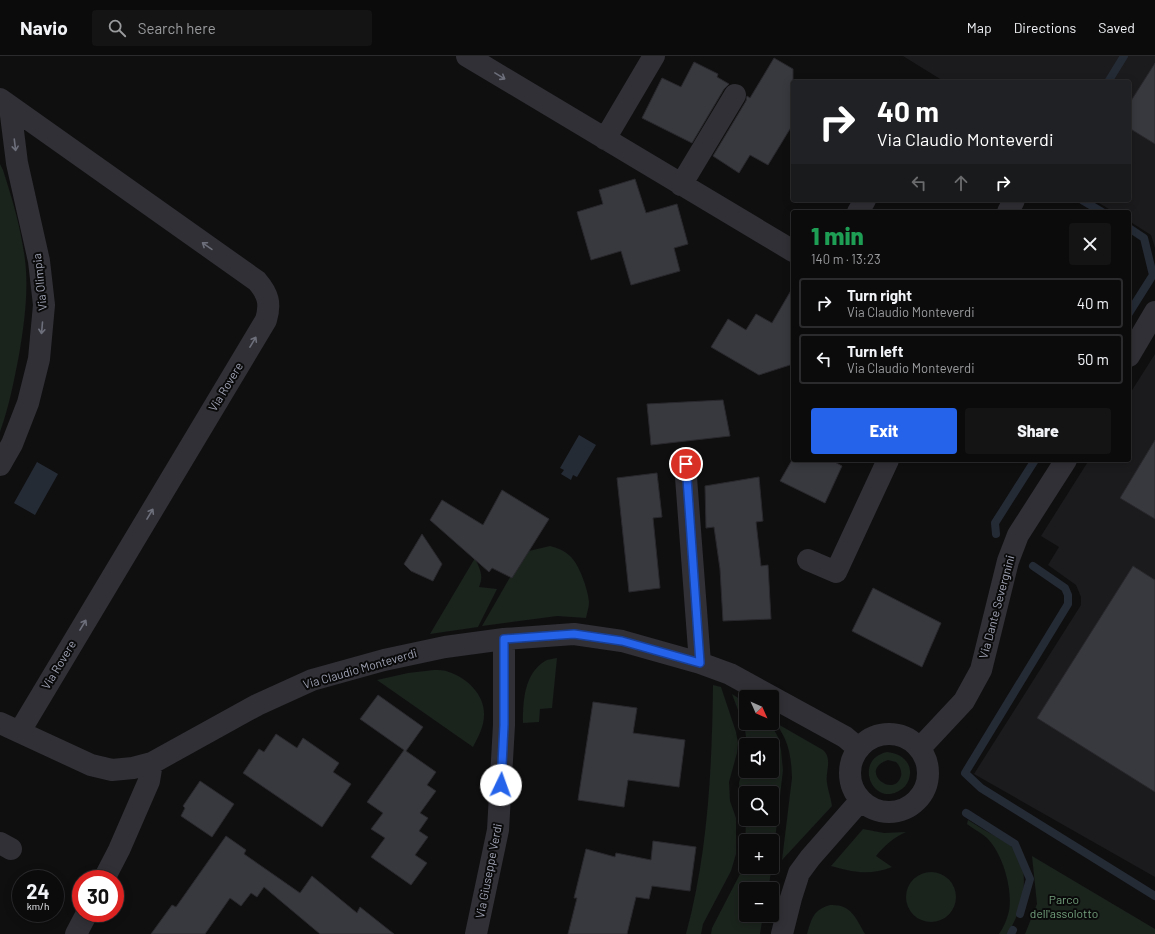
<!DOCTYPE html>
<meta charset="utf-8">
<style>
body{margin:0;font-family:Barlow,sans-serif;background:#141415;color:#f1f3f6;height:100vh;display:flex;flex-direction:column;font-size:15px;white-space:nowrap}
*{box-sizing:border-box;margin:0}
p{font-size:13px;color:#9a9b9d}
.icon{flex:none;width:22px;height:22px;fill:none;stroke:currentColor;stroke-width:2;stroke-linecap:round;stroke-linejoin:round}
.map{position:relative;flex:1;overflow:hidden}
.sheet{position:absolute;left:791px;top:154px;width:340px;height:252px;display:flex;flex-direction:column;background:#0b0b0c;border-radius:4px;box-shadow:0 2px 10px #0003,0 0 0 1px #2b2b2d}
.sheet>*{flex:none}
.guide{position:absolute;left:791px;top:24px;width:340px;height:122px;border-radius:4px;box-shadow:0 2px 10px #0003,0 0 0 1px #2b2b2d;background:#202124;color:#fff;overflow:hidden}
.needle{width:26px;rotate:135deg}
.fabs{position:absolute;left:739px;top:634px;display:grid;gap:8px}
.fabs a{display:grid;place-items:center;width:40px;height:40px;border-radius:4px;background:#0b0b0c;box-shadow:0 2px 10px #0003,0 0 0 1px #2b2b2d;font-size:20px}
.speed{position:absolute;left:12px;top:814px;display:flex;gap:8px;font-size:20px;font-weight:700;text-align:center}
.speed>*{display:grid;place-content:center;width:52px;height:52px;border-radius:50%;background:#0b0b0c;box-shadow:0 2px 10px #0003,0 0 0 1px #2b2b2d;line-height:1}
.speed small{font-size:10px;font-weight:400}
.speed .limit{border:6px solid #d22;background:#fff;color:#111}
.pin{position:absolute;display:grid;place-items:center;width:34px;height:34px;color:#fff;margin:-17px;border:2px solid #fff;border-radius:50%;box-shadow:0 1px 4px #0007}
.me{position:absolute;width:44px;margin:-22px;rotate:3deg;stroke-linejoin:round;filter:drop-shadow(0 0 3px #0008)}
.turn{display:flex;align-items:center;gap:14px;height:84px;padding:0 20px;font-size:18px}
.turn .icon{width:52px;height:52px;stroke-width:2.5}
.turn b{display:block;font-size:28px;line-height:34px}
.lanes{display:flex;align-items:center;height:38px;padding:0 20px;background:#0003;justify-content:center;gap:20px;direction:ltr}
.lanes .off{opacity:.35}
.round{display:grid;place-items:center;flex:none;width:42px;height:42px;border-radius:4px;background:#141415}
.summary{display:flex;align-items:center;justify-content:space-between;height:68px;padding:0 20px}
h1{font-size:24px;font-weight:800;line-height:30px;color:#1e9e55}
.button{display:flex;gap:8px;margin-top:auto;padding:8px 20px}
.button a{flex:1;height:46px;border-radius:4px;background:#2563eb;color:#fff;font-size:16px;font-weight:800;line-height:46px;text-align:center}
.button a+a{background:#141415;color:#f1f3f6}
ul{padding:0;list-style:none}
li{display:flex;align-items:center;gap:12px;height:50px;margin:0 8px 6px;padding:0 12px;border:2px solid #2b2b2d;border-radius:4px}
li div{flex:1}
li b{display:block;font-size:15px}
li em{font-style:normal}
header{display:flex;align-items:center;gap:24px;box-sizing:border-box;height:56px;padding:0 20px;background:#0b0b0c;border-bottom:1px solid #2b2b2d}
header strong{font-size:19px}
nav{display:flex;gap:22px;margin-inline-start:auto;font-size:14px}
.search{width:280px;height:36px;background:#141415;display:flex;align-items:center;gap:10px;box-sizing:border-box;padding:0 14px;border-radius:4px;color:#9a9b9d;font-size:15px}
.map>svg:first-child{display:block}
.built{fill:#1b1b1d}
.green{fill:#1b231d;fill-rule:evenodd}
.water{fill:#252b35}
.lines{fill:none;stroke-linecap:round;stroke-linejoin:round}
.stream{stroke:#252b35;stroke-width:8}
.building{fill:#38393f;stroke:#29292d}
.minor{stroke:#303036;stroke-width:22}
.oneway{stroke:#6d6f7b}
.route-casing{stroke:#184099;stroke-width:10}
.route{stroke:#2563eb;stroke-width:7}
.labels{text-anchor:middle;stroke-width:4;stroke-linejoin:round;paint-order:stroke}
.street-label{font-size:12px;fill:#9fa2b3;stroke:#0a0a0b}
.park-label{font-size:12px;fill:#73a07c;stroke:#0a0a0b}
</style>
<header>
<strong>Navio</strong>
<div class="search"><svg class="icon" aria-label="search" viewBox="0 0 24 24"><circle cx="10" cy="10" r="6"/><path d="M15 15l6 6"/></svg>Search here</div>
<nav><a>Map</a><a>Directions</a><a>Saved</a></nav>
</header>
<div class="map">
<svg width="1155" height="878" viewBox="0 0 1155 878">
<rect width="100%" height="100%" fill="#0f0f10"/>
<!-- built -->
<path class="built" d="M903,0H1155V192L1151,179L1129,165V156H1114L1094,144H1129V26H945Z
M1155,298V821L974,718L1081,549V541L1076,529L1048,509L1059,491L1041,480L1089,404H1129V339Z"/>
<!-- green -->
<path class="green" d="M0,108L3,114C11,139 19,165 23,191C30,226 25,264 19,299C14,325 9,351 0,376Z
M550,490C557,492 564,494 570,500C579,508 588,533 589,546C589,551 587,557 586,562L557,560L482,570L520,504L529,495Z
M475,502C480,514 484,519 479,531L497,533L478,571L430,578Z
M557,602L552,652L540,653L539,666L523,667C523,645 524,618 545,605C548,603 553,603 557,602Z
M434,614C439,614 444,614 449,616C467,622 485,639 484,659C484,671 478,681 473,691L377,624L408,617Z
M713,629L721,631L736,676L738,687L737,697L729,726L730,745L736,762V798L731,815L703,868L701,878H686C708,797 712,712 713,629Z
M732,638L746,647V667H770L778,681L781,694L783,714L772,810V785H746V811H772L768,833H746V859H763L760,878H711L712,872L740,818L745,799L746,760L740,743L739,727L746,701V715H772V689H747L745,673ZM746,737H772V763H746Z
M776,667L823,694C833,703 825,716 827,727C828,735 831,742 832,750L782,804L792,722C791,698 789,687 776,667Z
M887,696C901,697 914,707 909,723C907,729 903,733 897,736C871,748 854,703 887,696ZM888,704L896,706C900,710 902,715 901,720C894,744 857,714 888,704Z
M968,764C978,770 987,776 997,781C1001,784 1007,786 1010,789C1034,812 1023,855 1007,878H999C1004,871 1007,863 1009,855C1013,834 1003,798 987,782C982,777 973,773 967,768Z
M863,773L884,777L906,776C893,782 885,789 876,800L892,811C869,820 853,816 831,810Z
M1032,800L1155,873V878H1025L1037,848Z
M906 841a25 25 0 1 1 50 0a25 25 0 1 1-50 0Z
M830,849C851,848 856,862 865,878H807C812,862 813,854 830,849Z"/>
<!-- water -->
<path class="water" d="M579,379L596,389L577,421L573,419L571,424L561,418L564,414L560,412Z
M37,406L58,418L35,459L14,447Z"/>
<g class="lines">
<!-- stream -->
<path class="stream" d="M1108,26L1124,0
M1082,144L1102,156
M1129,172L1144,182L1153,219L1129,257
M996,478L995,467L1035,404
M1033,510L1065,532L1068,539V548L965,717L981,732L1155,840
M966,757L1015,788L1030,823L1020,858
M1011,878L1013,874"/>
</g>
<!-- building -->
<path class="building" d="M774,2L793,13V68L768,109L750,99L739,117L713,100L746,45L747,40L750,42Z
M694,6L718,18L717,21L729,28L724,33L692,87L642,62L662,22L681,31Z
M1155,7V88L1129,72V48Z
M635,123L646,157L677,148L688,188L674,192L680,215L631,229L621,195L591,204L577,156L603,148L599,134Z
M793,231V308L759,319L711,291L728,263L746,274L756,258L772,267Z
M723,344L730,380L651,389L647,348Z
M1155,384V463L1120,442Z
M792,404H831L842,410L825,447L780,425Z
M657,417L662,461L653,462L660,532L629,536L617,422Z
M759,421L763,465L756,466L761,510L768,509L771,563L723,565L720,513L714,471L706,472L705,430Z
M502,434L549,463L512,522L492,512L489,516L430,464L442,444L483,469Z
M422,478L442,508L433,525L411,515L404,508Z
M1133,510L1155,524V736L1037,662Z
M873,532L941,567L922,611L852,575Z
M378,639L423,671L406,695L436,716L427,729L436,735L420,757L428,762L419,775L428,781L415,799L427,807L411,829L371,801L385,782L371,773L383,757L367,746L404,694L360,663Z
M593,646L637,652L633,677L685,684L679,731L628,724L624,751L578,744Z
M276,678L297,692L303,682L339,707L333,716L351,728L322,771L243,717L259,693L264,696Z
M200,725L234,748L212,781L181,760L185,752L183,750Z
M226,780L246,794L244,798L300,837L312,820L357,857L360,851L394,878H320L264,831L257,841L251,837L241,850L230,842L205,878H151L172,849L176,851Z
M653,785L696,791L690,835L652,830L649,843L636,841L627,878H568L577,842H574L586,793L615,801L616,797L651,804Z"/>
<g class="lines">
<!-- minor -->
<path class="minor" d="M467,0L793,195
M0,43L257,225C268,238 271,247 266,264L20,675
M605,83L654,0
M681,129L735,39
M858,156L865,144
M1008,156L1014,144
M1129,300L1155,256
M685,408L700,607
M0,409L12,388L28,347L39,303L44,249L39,205L17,107L10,51
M808,504L836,516L888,404
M0,667L91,709L112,714L133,712L152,707L257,649L312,624L384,604L445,591L504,583L574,578L622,585L700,607L730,618L845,681L858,692
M850 717a39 39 0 1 1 78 0a39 39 0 1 1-78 0Z
M920,692L964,645L981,614L1008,505L1018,479L1066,404
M0,787L11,793
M104,823L119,794L149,725L152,707
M76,878L87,857
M476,878L498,774L504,669V583
M782,878L791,842L799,817L810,802L860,745"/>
</g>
<!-- one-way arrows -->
<defs><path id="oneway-shaft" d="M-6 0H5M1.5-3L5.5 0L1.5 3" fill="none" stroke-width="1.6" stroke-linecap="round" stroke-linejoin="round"/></defs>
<g class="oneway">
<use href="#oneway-shaft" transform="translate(500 20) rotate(31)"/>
<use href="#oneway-shaft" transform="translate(15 89) rotate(83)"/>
<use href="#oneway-shaft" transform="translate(207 190) rotate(-145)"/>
<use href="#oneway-shaft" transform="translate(42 272) rotate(95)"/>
<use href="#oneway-shaft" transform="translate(253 286) rotate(-59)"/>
<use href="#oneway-shaft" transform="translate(150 458) rotate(-59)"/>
<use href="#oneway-shaft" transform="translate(83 569) rotate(-59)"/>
</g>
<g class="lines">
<!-- route casing -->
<g class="route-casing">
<path id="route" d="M501,729L504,669V583L574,578L622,585L700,607L686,408"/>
</g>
<!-- route -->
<use href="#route" class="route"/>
</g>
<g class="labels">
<!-- street labels -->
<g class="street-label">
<text transform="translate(40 226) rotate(-96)" y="4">Via Olimpia</text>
<text transform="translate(226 331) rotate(-59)" y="4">Via Rovere</text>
<text transform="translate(997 551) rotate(-75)" y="4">Via Dante Severgnini</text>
<text transform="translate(59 609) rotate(-59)" y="4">Via Rovere</text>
<text transform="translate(360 613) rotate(-16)" y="4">Via Claudio Monteverdi</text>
<text transform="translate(489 815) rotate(-79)" y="4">Via Giuseppe Verdi</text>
</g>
<!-- park labels -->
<g class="park-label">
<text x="1064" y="848">Parco<tspan x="1064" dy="14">dell'assolotto</tspan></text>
</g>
</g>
</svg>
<div class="fabs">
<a><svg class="needle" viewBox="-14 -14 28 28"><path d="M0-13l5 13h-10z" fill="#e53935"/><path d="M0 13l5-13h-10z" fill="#9a9b9d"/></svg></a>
<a><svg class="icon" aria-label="sound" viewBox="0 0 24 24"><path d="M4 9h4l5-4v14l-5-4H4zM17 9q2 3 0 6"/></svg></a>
<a><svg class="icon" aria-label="search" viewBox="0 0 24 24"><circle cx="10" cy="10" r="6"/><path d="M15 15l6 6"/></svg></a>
<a>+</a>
<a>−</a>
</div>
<div class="speed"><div>24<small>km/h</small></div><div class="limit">30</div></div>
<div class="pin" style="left:686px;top:408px;background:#d93025"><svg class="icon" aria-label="arrive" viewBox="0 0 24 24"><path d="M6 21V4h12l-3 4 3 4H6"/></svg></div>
<svg class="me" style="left:501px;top:729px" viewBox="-20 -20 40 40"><circle r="19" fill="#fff"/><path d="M0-13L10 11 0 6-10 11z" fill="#2563eb"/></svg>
<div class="guide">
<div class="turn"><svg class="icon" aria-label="right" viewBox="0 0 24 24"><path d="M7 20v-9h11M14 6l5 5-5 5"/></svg><div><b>40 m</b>Via Claudio Monteverdi</div></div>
<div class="lanes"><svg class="icon off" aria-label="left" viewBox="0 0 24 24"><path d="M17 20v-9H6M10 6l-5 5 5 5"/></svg><svg class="icon off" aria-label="ahead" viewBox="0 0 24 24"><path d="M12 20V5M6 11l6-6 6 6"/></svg><svg class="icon" aria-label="right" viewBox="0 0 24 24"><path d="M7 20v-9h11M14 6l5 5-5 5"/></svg></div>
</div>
<section class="sheet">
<div class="summary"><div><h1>1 min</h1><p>140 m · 13:23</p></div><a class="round"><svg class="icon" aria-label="close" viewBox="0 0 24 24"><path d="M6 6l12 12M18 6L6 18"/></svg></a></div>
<ul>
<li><svg class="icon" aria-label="right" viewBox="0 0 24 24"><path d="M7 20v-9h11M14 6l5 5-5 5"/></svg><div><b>Turn right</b><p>Via Claudio Monteverdi</p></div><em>40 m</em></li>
<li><svg class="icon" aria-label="left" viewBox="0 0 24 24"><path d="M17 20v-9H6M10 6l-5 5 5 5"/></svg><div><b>Turn left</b><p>Via Claudio Monteverdi</p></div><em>50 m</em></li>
</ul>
<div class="button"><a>Exit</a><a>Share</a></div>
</section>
</div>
